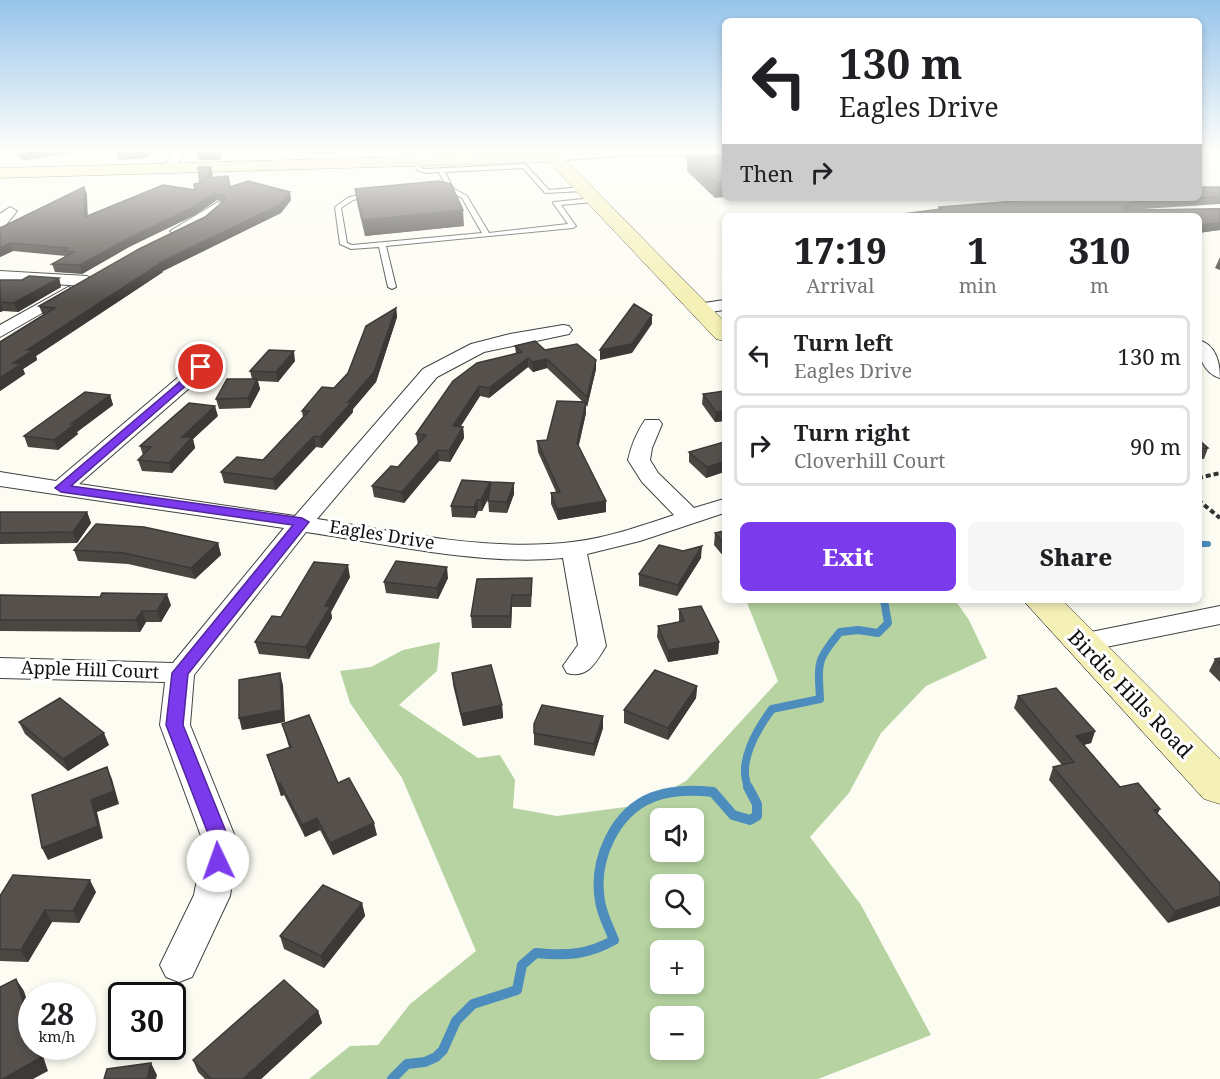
<!DOCTYPE html>
<meta charset="utf-8">
<style>
body{margin:0;font-family:"Noto Serif",serif;background:#f6f6f6;color:#202124;height:100vh;display:flex;flex-direction:column;font-size:22px;white-space:nowrap}
*{box-sizing:border-box;margin:0}
p{font-size:20px;color:#757577}
.icon{flex:none;width:33px;height:33px;fill:none;stroke:currentColor;stroke-width:2;stroke-linecap:round;stroke-linejoin:round}
.map{position:relative;flex:1;overflow:hidden}
.sheet{position:absolute;left:722px;top:213px;width:480px;height:390px;display:flex;flex-direction:column;background:#fff;border-radius:9px;box-shadow:0 3px 9px #0003}
.sheet>*{flex:none}
.guide{position:absolute;left:722px;top:18px;width:480px;height:183px;border-radius:9px;box-shadow:0 3px 9px #0003;background:#fff;color:#202124;overflow:hidden}
.fabs{position:absolute;left:650px;top:808px;display:grid;gap:12px}
.fabs a{display:grid;place-items:center;width:54px;height:54px;border-radius:9px;background:#fff;box-shadow:0 3px 9px #0003;font-size:30px}
.speed{position:absolute;left:18px;top:982px;display:flex;gap:12px;font-size:30px;font-weight:700;text-align:center}
.speed>*{display:grid;place-content:center;width:78px;height:78px;border-radius:50%;background:#fff;box-shadow:0 3px 9px #0003;line-height:1}
.speed small{font-size:15px;font-weight:400}
.speed .limit{border:3px solid #111;border-radius:9px;background:#fff;color:#111}
.pin{position:absolute;display:grid;place-items:center;width:51px;height:51px;color:#fff;margin:-26px;border:3px solid #fff;border-radius:50%;box-shadow:0 2px 6px #0007}
.me{position:absolute;width:66px;margin:-33px;rotate:357deg;stroke-linejoin:round;filter:drop-shadow(0 0 4px #0008)}
.turn{display:flex;align-items:center;gap:21px;height:126px;padding:0 18px;font-size:27px}
.turn .icon{width:78px;height:78px;stroke-width:2.5}
.turn b{display:block;font-size:42px;line-height:51px}
.then{display:flex;align-items:center;height:57px;padding:0 18px;background:#0003;gap:12px;font-size:22px}
.eta{display:flex;justify-content:space-evenly;align-items:center;height:102px;text-align:center}
.eta b{font-size:36px;font-weight:800;line-height:42px}
.button{display:flex;gap:12px;margin-top:auto;padding:12px 18px}
.button a{flex:1;height:69px;border-radius:9px;background:#7c3aed;color:#fff;font-size:24px;font-weight:800;line-height:69px;text-align:center}
.button a+a{background:#f6f6f6;color:#202124}
ul{padding:0;list-style:none}
li{display:flex;align-items:center;gap:18px;height:81px;margin:0 12px 9px;padding:0 6px;border:3px solid #e0e0e0;border-radius:9px}
li div{flex:1}
li b{display:block;font-size:22px}
li em{font-style:normal}
.map>svg:first-child{display:block}
.forest{fill:#b6d3a1;fill-rule:evenodd}
.lines{fill:none;stroke-linecap:round;stroke-linejoin:round}
.stream-far2{stroke:#4d8dbd;stroke-width:6}
.stream-far1{stroke:#4d8dbd;stroke-width:8}
.stream{stroke:#4d8dbd;stroke-width:10}
.service-casing{stroke:#424242;stroke-width:2}
.minor-casing{stroke:#424242;stroke-width:2}
.secondary-casing{stroke:#313131;stroke-width:1}
.path{stroke:#313131;stroke-width:4;stroke-dasharray:5 3;stroke-linecap:butt}
.service{fill:#fff;fill-rule:evenodd}
.minor{fill:#fff;fill-rule:evenodd}
.secondary{fill:#f5f0b6;fill-rule:evenodd}
.wall{fill:#4a4642}
.shaded-wall{fill:#3c3936}
.building{fill:#56514d;stroke:#3c3936;stroke-width:1.5}
.route{fill:#7c3aed;stroke:#51269a;stroke-width:1.5}
.labels{text-anchor:middle;stroke-width:6;stroke-linejoin:round;paint-order:stroke}
.street-label{font-size:18px;fill:#0f0f0f;stroke:#fff}
.near-street-label{font-size:21px;fill:#0f0f0f;stroke:#fff}
</style>
<div class="map">
<svg width="1220" height="1079" viewBox="0 0 1220 1079">
<rect width="100%" height="100%" fill="#fdfcf3"/>
<!-- forest -->
<path class="forest" d="M746,600H955L969,620L987,658L926,686L881,733L849,793L810,837L861,905L931,1035L818,1079H309L350,1046L378,1045L410,1004L476,951L402,778L350,703L340,671L371,667L403,650L440,642L437,671L399,705L478,758L500,755L515,780L513,808L557,816L641,805L686,781L778,681ZM660,819H693V852H660ZM660,885H693V918H660ZM660,951H693V984H660ZM660,1017H693V1050H660Z"/>
<g class="lines">
<!-- stream-far2 -->
<path class="stream-far2" d="M1198,544H1208"/>
<!-- stream-far1 -->
<path class="stream-far1" d="M749,789C736,764 757,729 772,709L820,699C818,662 816,661 840,632L858,630L878,633L888,623L884,600"/>
<!-- stream -->
<path class="stream" d="M392,1079L407,1064L425,1062L436,1057L443,1050L456,1021L473,1004L517,990L522,965L536,953C566,956 588,955 614,940C609,927 602,915 600,901C593,861 614,812 653,797C671,790 695,790 713,792L733,815L750,820L757,816V804L748,787"/>
<!-- service casing -->
<g class="service-casing">
<path id="service" d="M412,149H419L407,159L405,164H401L402,157Z
M414,162H418L421,168L425,169L525,164L549,190L583,187L586,189L583,191L545,193L523,168L445,172L453,188L467,196L489,233L568,224L553,203L554,202L593,198L596,200L593,202L561,205L576,226L573,228L386,246L396,287L392,289L388,287L379,247L351,249L340,244L335,207L349,197L371,193L374,195L353,200L341,208L347,243L352,245L482,233L462,198L448,190L439,172L425,173L417,170Z"/>
</g>
<!-- minor casing -->
<g class="minor-casing">
<path id="minor" d="M174,149H186L173,172H165L163,169Z
M623,149L724,150V156L629,155L554,161L548,157L554,153Z
M218,202L225,206L206,223L177,235L170,231Z
M10,207L17,211L5,226L0,227V214Z
M0,271L87,276L95,281L87,286L0,281Z
M68,287L74,289L76,292L74,295L0,337V325Z
M724,300V310L697,314L689,309L691,305Z
M563,325L569,326L572,330L569,334L484,352L437,377L317,519C400,532 488,552 572,542C607,538 641,526 674,515L642,482L628,460C631,446 637,432 645,420H659L662,424L652,448L650,460L658,473L694,508L724,499V513L640,541L587,554L606,646C596,662 588,679 567,673L563,666L578,645L563,558C483,566 387,544 306,532L194,675L190,725L238,844L230,896L192,977L179,982L166,977L160,965L194,895L204,844L160,725L165,682L0,678V658L173,663L284,528L0,486V472L56,481L195,363L202,361L211,367L209,371L79,484L295,516L423,369L471,344L510,334Z
M1198,340C1216,344 1220,363 1220,378C1203,373 1198,355 1198,340Z
M1220,606V624L1081,652L1071,649L1067,643L1071,637L1081,634Z"/>
</g>
<!-- secondary casing -->
<g class="secondary-casing">
<path id="secondary" d="M538,149H555L724,321V341L716,339L549,162L0,178V168L541,153Z
M1023,600H1062L1220,759V804L1204,799Z"/>
</g>
<!-- path -->
<path class="path" d="M1198,478L1220,473
M1198,500L1220,518"/>
<!-- service -->
<use href="#service" class="service"/>
<!-- minor -->
<use href="#minor" class="minor"/>
<!-- secondary -->
<use href="#secondary" class="secondary"/>
</g>
<!-- wall -->
<path class="wall" d="M14,149H77L70,153L24,160L19,158Z
M153,149L146,158L119,160L117,153Z
M224,149L219,160H199L197,153Z
M287,149H350H341L329,155L288,151Z
M724,154L715,198L687,171V157Z
M213,174L211,177L230,187L291,200L281,213L163,271V272L36,356L37,360L23,369L25,374L0,391V342L43,315L39,306L205,217L222,202L217,200L195,215L129,247L82,274L55,272L52,264L66,256L13,251L0,257V228L87,194V216L195,190L200,183Z
M1198,187H1220V204L1129,210L1220,208V230L1198,233V216H888L938,209L939,207L1054,198H1198Z
M355,189L464,226L365,236L357,203Z
M1220,257V270L1215,268Z
M59,278L61,287L18,312L3,311L0,312V280H22Z
M396,308L397,317L376,382L353,409V412L322,448L316,447L276,490L224,483L221,472L263,460L303,418L302,411L334,388L348,373Z
M515,346L596,360V369L587,407L586,405V413L578,447L606,512L558,520L551,504V493L556,492L538,452L537,441L547,440L583,402L547,368L533,372L528,367L489,398L480,396L460,427H463L464,438L450,462L439,461L404,503L374,497L372,486L398,467L418,445L416,434L516,354Z
M295,361L278,382L258,381L260,389L250,408L219,409L216,399L252,379L250,371Z
M724,391V421L715,422L702,404L703,394Z
M110,395L113,405L77,432L78,434L58,450L28,447L24,436Z
M218,416L193,439L195,448L172,473L142,471L138,460L143,455L140,446Z
M1198,439L1208,448L1204,459H1198Z
M724,442V472L706,478L689,462V452Z
M462,480L514,494L507,513L489,512L488,498L482,511H478L475,518L452,517L451,506Z
M0,512H87L91,523L77,543L0,544Z
M724,531V557L714,545L715,533Z
M218,543L221,555L195,579L128,564L78,561L74,550Z
M701,558L677,596L639,586V574Z
M350,577L331,612L332,618L309,659L259,654L255,642L281,617Z
M448,578L438,599L386,593L384,582Z
M532,578V590L531,607H512L511,628H472L471,616Z
M0,595L171,605L161,622H146L140,632L0,631Z
M679,609L719,642L718,654L668,662L657,637L658,626L679,622Z
M1220,658V682L1209,671L1215,659Z
M452,673L502,705L503,718L463,726L453,685Z
M697,686L696,698L668,740L624,723V710Z
M1018,696L1095,731L1091,743L1084,745L1120,787L1157,815L1220,883L1168,923L1049,780L1053,767L1062,765L1014,708Z
M603,716V728L594,756L534,745V733Z
M19,722L109,745L68,771L25,734Z
M282,724L338,783L377,835L333,855L320,830L305,837L284,795L281,796L267,755L289,747Z
M96,892L79,923L52,922L28,962L0,961V896Z
M362,903L365,916L324,968L284,949L280,936Z
M318,1011L322,1023L261,1079H205L198,1072L193,1060Z"/>
<!-- shaded-wall -->
<path class="shaded-wall" d="M49,149H77L70,153L24,160L22,153Z
M146,149H153L146,158L144,151Z
M219,149H224L219,160L217,153Z
M328,149H341L329,155Z
M211,167L213,174L208,185L206,178Z
M716,183H724V197L715,198Z
M84,187L87,194L88,225L85,217Z
M290,192L291,200L281,213L163,271V272L36,356L37,360L23,369L25,374L0,391V378L27,350L159,263Z
M215,193L217,200L195,215L129,247L82,274L80,265L127,239Z
M1132,202L1130,210L1121,216L1123,208Z
M463,210L464,226L365,236L363,220Z
M1220,223V230L1198,233V225Z
M10,243L13,251L0,257V248Z
M59,278L61,287L18,312L14,303Z
M0,302L3,311L0,312Z
M396,308L397,317L376,382L353,409V412L322,448L320,437L348,402Z
M652,315V324L632,353L600,360V350Z
M294,351L295,361L278,382L276,372Z
M528,358V367L489,398V388Z
M547,359V368L533,372L532,362Z
M596,360V369L587,407V397Z
M257,379L260,389L250,408L248,398Z
M479,386L480,396L454,437L453,426Z
M110,395L113,405L77,432L78,434L58,450L54,440L71,424Z
M586,402V413L577,454V443Z
M215,406L218,416L193,439L195,448L172,473L169,463L182,437Z
M724,411V421L715,422L716,412Z
M463,427L464,438L450,462L449,451Z
M314,436L316,447L276,490L273,479Z
M438,450L439,461L404,503L402,492Z
M724,462V472L706,478L707,467Z
M490,482L491,493L482,511L481,500Z
M514,483V494L507,513V502Z
M477,500L478,511L475,518L474,507Z
M606,501V512L558,520L557,509Z
M87,512L91,523L77,543L73,532Z
M218,543L221,555L195,579L191,568Z
M702,546L701,558L677,596L678,585Z
M348,565L350,577L331,612L332,618L309,659L306,647L325,606Z
M447,567L448,578L438,599L437,588Z
M167,594L171,605L161,622L157,611Z
M512,595V607L511,628L510,616Z
M142,611L146,622L140,632L136,620Z
M719,642L718,654L668,662V650Z
M280,673L283,685L285,722L242,730L239,718Z
M697,686L696,698L668,740V728Z
M502,705L503,718L463,726L461,714Z
M603,716V728L594,756V744Z
M1095,731L1091,743L1071,748L1076,736Z
M104,733L109,745L68,771L63,759Z
M107,767L112,779L119,804L97,812L103,838L48,860L42,848L91,800Z
M280,783L284,795L281,796L278,784Z
M1160,809L1154,821V810Z
M317,818L320,830L305,837L302,825Z
M374,823L377,835L333,855L330,843Z
M90,880L96,892L79,923L73,911Z
M1220,896V906L1168,923L1175,911Z
M362,903L365,916L324,968L321,956Z
M45,910L52,922L28,962L21,950Z
M16,979L24,991L32,1017V1030Z
M318,1011L322,1023L261,1079H243Z
M37,1047H40L48,1071L33,1079H3Z
M151,1063L157,1075L156,1079H147Z"/>
<!-- building -->
<path class="building" d="M15,149H49L22,153L16,151Z
M120,149H146L144,151L117,153Z
M197,149H219L217,153H197Z
M724,154V183H716L687,157Z
M198,167H211L206,178L228,176L230,187L248,181L290,192L279,205L159,263H161L27,350H34L13,363L21,364L0,378V342L55,308L39,306L139,249L205,217L225,200L224,196L215,193L193,207L127,239L80,265L52,264L74,252L64,251L68,248L10,243L0,248V228L84,187L85,217L163,185L195,190L194,184L200,183Z
M439,181L451,184L463,210L363,220L355,189Z
M1198,187H1220V197L1132,202L1123,208L1125,210L1220,209V223L1198,225V216H888L941,209L939,207L1054,198H1198Z
M29,276L59,278L14,303L0,302V280H22Z
M634,304L652,315L632,344L600,350Z
M396,308L374,372L348,402H352L320,437L314,436L273,479L221,472L237,457L263,460L309,411H302L322,387L334,388L348,373L366,326Z
M535,341L545,350L577,344L596,360L587,397L547,359L532,362L528,358L489,388L479,386L453,426L463,427L449,451L438,450L402,492L372,486L391,466L398,467L426,435L416,434L453,381L477,363L522,352L515,346Z
M269,350L294,351L276,372L250,371Z
M227,379H257L248,398L216,399Z
M724,391V411L716,412L703,394Z
M85,392L110,395L71,424H75L54,440L24,436Z
M557,401L586,402L577,443L606,501L557,509L551,493L560,492L537,441L547,440Z
M189,403L215,406L182,437H192L169,463L138,460L151,447L140,446Z
M1198,439L1208,448L1198,449Z
M724,442V462L707,467L689,452Z
M462,480L490,482L481,500H477L474,507L451,506Z
M491,482L514,483L507,502L488,501Z
M0,512H87L73,532L0,533Z
M96,524L144,527L218,543L191,568L124,553L74,550Z
M724,531V544L715,533Z
M659,545L683,551L702,546L678,585L639,574Z
M396,561L447,567L437,588L384,582Z
M314,562L348,565L325,606L330,607L306,647L255,642L272,616L281,617Z
M532,578L531,595H512L510,616H471L477,579Z
M102,593L167,594L157,611H142L136,620H0V595L100,597Z
M701,606L719,642L668,650L658,626L684,621L679,609Z
M1220,658V664L1215,659Z
M491,665L502,705L461,714L452,673Z
M655,670L697,686L668,728L624,710Z
M280,673L282,710L239,718V680Z
M1056,688L1095,731L1076,736L1120,787L1138,783L1160,809L1154,810L1220,883V896L1175,911L1053,767L1074,762L1018,696Z
M60,698L104,733L63,759L19,722Z
M542,705L603,716L594,744L534,733V724Z
M309,715L338,783L349,778L374,823L330,843L317,818L302,825L280,783L278,784L267,755L291,747L282,724Z
M107,767L114,791L91,800L98,826L42,848L32,795Z
M13,875L90,880L73,911L45,910L21,950L0,949V896Z
M323,885L362,903L321,956L280,936Z
M16,979L32,1030V1047H37L40,1058L3,1079H0V987Z
M284,980L318,1011L243,1079H211L193,1060Z
M151,1063L147,1079H104L107,1069Z"/>
<!-- sky -->
<linearGradient id="sky" x2="0" y2="1"><stop stop-color="#97c4eb"/><stop offset="0.5" stop-color="#fefefa"/><stop offset="1" stop-color="#fefefa" stop-opacity="0"/></linearGradient>
<rect width="1220" height="300" fill="url(#sky)"/>
<!-- route -->
<path class="route" d="M201,364L207,367L205,369L71,486L302,518L309,522L188,674L183,725L231,844L225,867L218,869L211,867L208,861L212,844L166,725L172,673L293,525L61,492L55,488Z"/>
<g class="labels">
<!-- street labels -->
<g class="street-label">
<text transform="translate(382 535) rotate(9)" y="6">Eagles Drive</text>
<text transform="translate(90 670) rotate(2)" y="6">Apple Hill Court</text>
</g>
<!-- near-street labels -->
<g class="near-street-label">
<text transform="translate(1130 694) rotate(46)" y="7">Birdie Hills Road</text>
</g>
</g>
</svg>
<div class="fabs">
<a><svg class="icon" aria-label="sound" viewBox="0 0 24 24"><path d="M4 9h4l5-4v14l-5-4H4zM17 9q2 3 0 6"/></svg></a>
<a><svg class="icon" aria-label="search" viewBox="0 0 24 24"><circle cx="10" cy="10" r="6"/><path d="M15 15l6 6"/></svg></a>
<a>+</a>
<a>−</a>
</div>
<div class="speed"><div>28<small>km/h</small></div><div class="limit">30</div></div>
<div class="pin" style="left:201px;top:367px;background:#d93025"><svg class="icon" aria-label="arrive" viewBox="0 0 24 24"><path d="M6 21V4h12l-3 4 3 4H6"/></svg></div>
<svg class="me" style="left:218px;top:861px" viewBox="-20 -20 40 40"><circle r="19" fill="#fff"/><path d="M0-13L10 11 0 6-10 11z" fill="#7c3aed"/></svg>
<div class="guide">
<div class="turn"><svg class="icon" aria-label="left" viewBox="0 0 24 24"><path d="M17 20v-9H6M10 6l-5 5 5 5"/></svg><div><b>130 m</b>Eagles Drive</div></div>
<div class="then">Then<svg class="icon" aria-label="right" viewBox="0 0 24 24"><path d="M7 20v-9h11M14 6l5 5-5 5"/></svg></div>
</div>
<section class="sheet">
<div class="eta">
<div><b>17:19</b><p>Arrival</p></div>
<div><b>1</b><p>min</p></div>
<div><b>310</b><p>m</p></div>
</div>
<ul>
<li><svg class="icon" aria-label="left" viewBox="0 0 24 24"><path d="M17 20v-9H6M10 6l-5 5 5 5"/></svg><div><b>Turn left</b><p>Eagles Drive</p></div><em>130 m</em></li>
<li><svg class="icon" aria-label="right" viewBox="0 0 24 24"><path d="M7 20v-9h11M14 6l5 5-5 5"/></svg><div><b>Turn right</b><p>Cloverhill Court</p></div><em>90 m</em></li>
</ul>
<div class="button"><a>Exit</a><a>Share</a></div>
</section>
</div>
